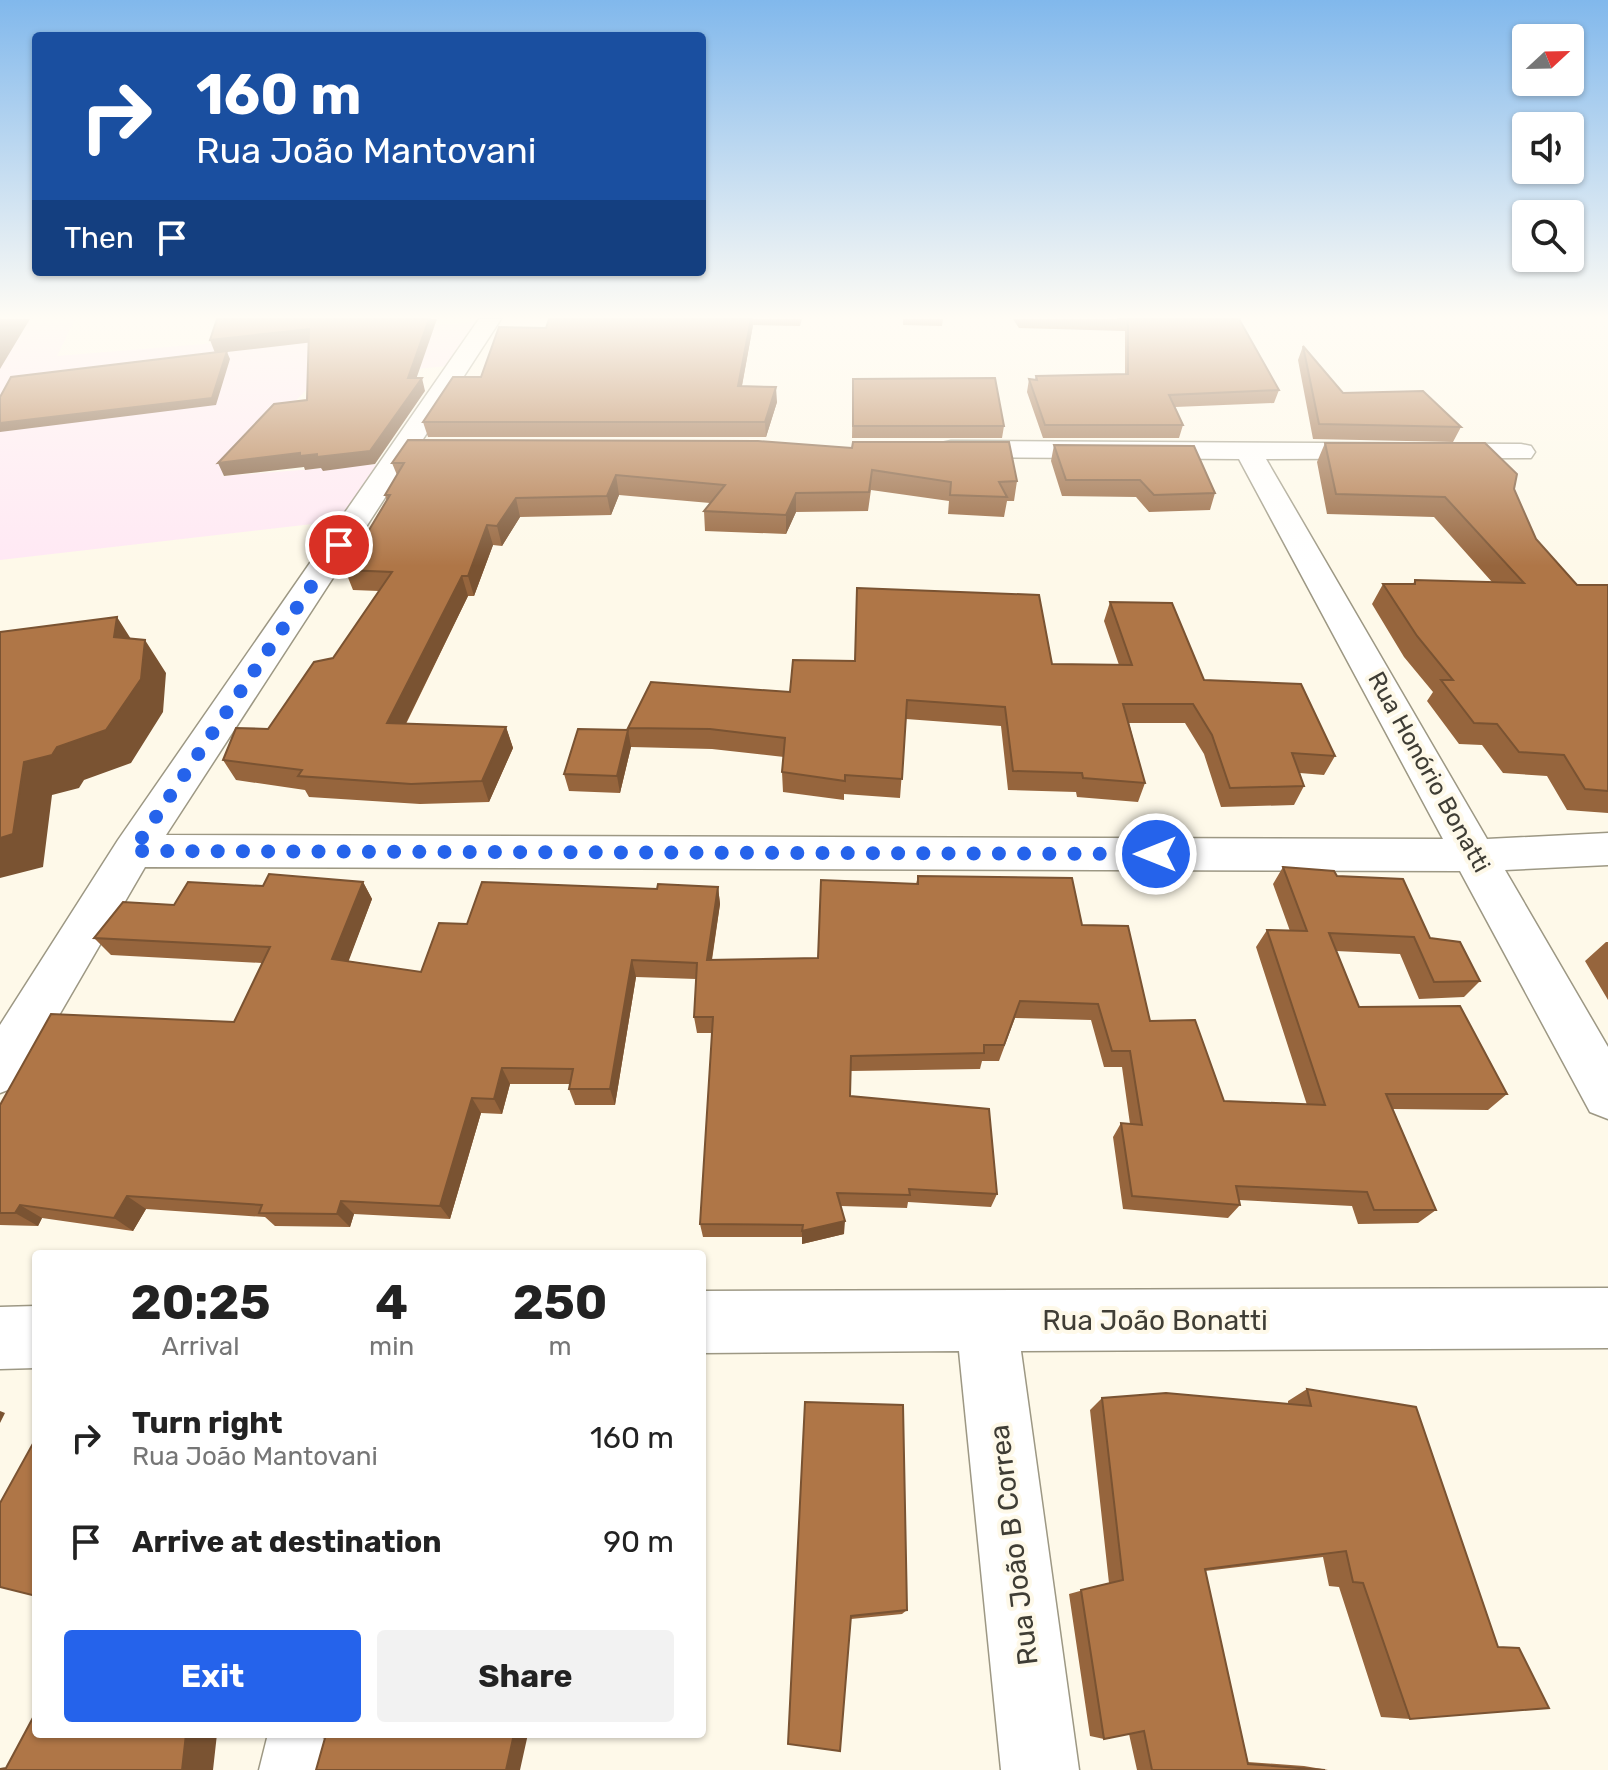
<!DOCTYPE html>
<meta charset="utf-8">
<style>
body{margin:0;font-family:Rubik,sans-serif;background:#f2f2f2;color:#222;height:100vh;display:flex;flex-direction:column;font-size:30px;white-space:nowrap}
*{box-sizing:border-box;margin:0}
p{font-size:26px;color:#767676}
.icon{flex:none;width:44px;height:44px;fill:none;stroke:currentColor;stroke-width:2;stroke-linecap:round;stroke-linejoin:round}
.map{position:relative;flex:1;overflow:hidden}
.drawer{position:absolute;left:32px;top:1250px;width:674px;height:488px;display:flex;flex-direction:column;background:#fff;border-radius:8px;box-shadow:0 2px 6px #0004}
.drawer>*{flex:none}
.banner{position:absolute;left:32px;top:32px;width:674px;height:244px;border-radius:8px;box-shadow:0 2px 6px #0004;background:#1a4fa0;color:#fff;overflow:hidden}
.needle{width:52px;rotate:68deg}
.fabs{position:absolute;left:1512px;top:24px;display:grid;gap:16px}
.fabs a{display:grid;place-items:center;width:72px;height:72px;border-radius:8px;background:#fff;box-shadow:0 2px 6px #0004;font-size:40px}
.pin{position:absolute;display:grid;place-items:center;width:68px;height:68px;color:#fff;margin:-34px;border:4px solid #fff;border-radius:50%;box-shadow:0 2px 8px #0007}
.me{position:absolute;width:88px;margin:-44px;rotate:270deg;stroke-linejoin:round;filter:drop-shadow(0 0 6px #0008)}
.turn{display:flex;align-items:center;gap:28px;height:168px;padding:0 32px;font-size:36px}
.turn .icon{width:104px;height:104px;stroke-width:2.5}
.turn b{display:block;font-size:56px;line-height:68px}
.then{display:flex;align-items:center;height:76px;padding:0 32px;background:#0003;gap:16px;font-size:30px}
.eta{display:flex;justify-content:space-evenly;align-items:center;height:136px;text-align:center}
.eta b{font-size:48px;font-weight:700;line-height:56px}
.cta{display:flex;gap:16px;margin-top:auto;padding:16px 32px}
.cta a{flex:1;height:92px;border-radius:8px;background:#2563eb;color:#fff;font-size:32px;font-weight:700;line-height:92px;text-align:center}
.cta a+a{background:#f2f2f2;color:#222}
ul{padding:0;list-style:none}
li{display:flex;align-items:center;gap:24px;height:104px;padding:0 32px}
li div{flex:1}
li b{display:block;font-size:30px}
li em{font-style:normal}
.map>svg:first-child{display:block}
.commercial{fill:#ffe8f4}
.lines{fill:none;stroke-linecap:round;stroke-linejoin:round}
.street-casing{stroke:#9d9884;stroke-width:3}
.street{fill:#fff;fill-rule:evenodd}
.wall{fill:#96653d}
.shaded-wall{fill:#7a5332}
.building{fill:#af7647;stroke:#7a5332;stroke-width:2}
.route{stroke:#2563eb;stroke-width:14;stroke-dasharray:0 25.2}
.labels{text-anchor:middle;stroke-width:8;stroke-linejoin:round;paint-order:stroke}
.street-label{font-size:24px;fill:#3f3d35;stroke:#fef9e9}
.near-street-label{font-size:28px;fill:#3f3d35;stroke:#fef9e9}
</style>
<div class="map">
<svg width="1608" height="1770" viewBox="0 0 1608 1770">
<rect width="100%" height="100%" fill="#fef9e9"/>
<!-- commercial -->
<path class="commercial" d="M0,319H75L57,356L488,321L459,365L318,378L222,476L394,463L356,519L0,560Z"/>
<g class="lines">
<!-- street casing -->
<g class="street-casing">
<path id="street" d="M479,319H501L166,835L1443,839L1239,459L951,457L941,455L937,449L941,443L951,441L1521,444L1531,446L1535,452L1531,458L1266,459L1487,839L1608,833V865L1505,870L1608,1047V1119L1590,1112L1460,871L145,867L18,1086L0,1093V1025L118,840Z
M1608,1288V1348L1021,1351L1079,1770H1001L959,1351L702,1353V1291Z
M36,1306V1368L0,1369V1307Z
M268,1734H346L337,1770H259Z"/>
</g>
<!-- street -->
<use href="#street" class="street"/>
</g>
<!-- wall -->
<path class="wall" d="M549,319H802L800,326L753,325L742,386L777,402L766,437H428L423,422L546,328Z
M903,319H943L942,326L903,325Z
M1013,319H1239L1279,390L1274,403L1175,407L1183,425L1179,438H1043L1027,392L1029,379L1035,380L1036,376L1125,374V331L1019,328Z
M1303,346L1343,393L1461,427L1453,442L1313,439L1298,360Z
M853,379L1004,426L1002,438H852Z
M758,441L1017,481L1014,501H1007L1004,517L948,514L949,501L871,490L868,511L796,512L786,534L705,531L704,511L710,503L619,495L611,515L520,517L502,546L493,545L474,596H468L406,724L506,727L513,748L489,802L420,804L309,797L305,790L236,780L223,760L268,729L333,658L379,591L353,590L345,570L387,501L385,495L397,475L392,463Z
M1325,443L1514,489L1536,539L1577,585H1608V813L1567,810L1547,776L1503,773L1482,745L1459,744L1427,701L1433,692L1404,657L1372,604L1383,584H1413L1415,580L1492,582L1434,517L1327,514L1317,462Z
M1054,445L1215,493L1210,510L1149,512L1136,497L1062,496L1051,461Z
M1110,602L1204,680L1335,756L1324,775L1300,773L1304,786L1294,805L1221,807L1204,754L1185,723H1129L1145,783L1138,802L1077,797L1076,792L1008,790L1001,726L906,719L900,798L844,794V800L783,792L782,772L784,757L712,749L631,747L620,793L569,791L564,774L628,730V728L790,692L1052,664L1119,665L1104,621Z
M1283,867L1337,876L1430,938L1480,981L1464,997L1419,999L1400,954L1336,951L1359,1007L1507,1094L1488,1110L1393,1109L1436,1210L1418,1223L1358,1224L1352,1206L1239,1200L1240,1205L1228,1218L1123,1209L1113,1137L1121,1123L1130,1124L1122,1067H1104L1091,1020L1015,1018L999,1061H982L980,1069L851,1071L850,1096L997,1194L991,1207L908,1202L907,1208L841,1206L844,1234L802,1244V1237H703L700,1224L712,1033H697L694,1017L696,979L636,977L615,1105H575L569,1089L570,1084H510L502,1114L481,1113L450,1219L354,1214L350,1227L275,1226L265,1217L146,1209L133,1231L42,1218L38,1226L0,1225V1105L234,1022L262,963L111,955L94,938L174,905L263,886L363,882L372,899L348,961L421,972L467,924L657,889L718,887L720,904L712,960L818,958L916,884L918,876L1082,925L1150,1021L1224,1101L1307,1105L1256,947L1267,930L1290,931L1273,884Z
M1606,942H1608V1000L1585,961Z
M1307,1389L1410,1719L1381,1717L1339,1587L1329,1586L1323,1557L1205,1571L1248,1762L1304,1766L1328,1770H1137L1129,1734L1104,1739L1090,1736L1069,1594L1109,1583L1090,1410L1102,1398L1288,1404V1401Z
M805,1402L907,1610L902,1614L851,1619Z"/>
<!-- shaded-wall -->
<path class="shaded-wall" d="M0,319H30L0,369Z
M429,319H437L412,391L408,378Z
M751,319H753V325L739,401L738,386Z
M309,329L314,342L227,352L230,359L216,405L0,432V423L215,353L210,340Z
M422,378L425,391L375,464L323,471L321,468L305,470L304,467L224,476L218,463Z
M776,387L777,402L766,437L765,422Z
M616,475L619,495L611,515L607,496Z
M796,493V512L786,534V515Z
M516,498L520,517L502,546L497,526Z
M487,525L493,545L474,596L468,576Z
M462,576L468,596L396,743L387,723Z
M117,617L138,650L114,637Z
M145,640L166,673L163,712L131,763L84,780L79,788L52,795L43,867L0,878V838L24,762L57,747Z
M506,727L513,748L489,802L482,781Z
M628,730L631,747L620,793L617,776Z
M363,882L372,899L343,976L332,959Z
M718,887L720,904L709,977L707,960Z
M632,960L636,977L615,1105L610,1089Z
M502,1068L510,1084L502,1114L494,1099Z
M472,1098L481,1113L450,1219L440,1206Z
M127,1196L146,1209L133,1231L114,1218Z
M341,1201L354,1214L350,1227L337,1214Z
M20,1205L42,1218L38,1226L15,1213Z
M845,1221L844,1234L802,1244V1231Z
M0,1411L5,1413L0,1423Z
M186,1734H217L213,1770H182Z
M514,1734H528L520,1770H506Z"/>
<!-- building -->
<path class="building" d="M217,319H429L408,378H422L370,451L317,457V454L300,456V453L218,463L274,404L307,400L309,329L210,340Z
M549,319H751L738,386L776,387L765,422H423L453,377H481L499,327L546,328Z
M1117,319H1239L1279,390L1169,395L1183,425H1045L1029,379L1037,380L1036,376L1128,374V319Z
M1303,346L1343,393L1423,391L1461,427L1319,424Z
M227,351L212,398L0,423V397L11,377Z
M995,378L1004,426H853V379Z
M408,440L758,441L852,448L853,442H1009L1017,481L999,482L1007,497L950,495L951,482L872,470L869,492L796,493L786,515L704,511L725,485L616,475L607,496L516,498L497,526L487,525L468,576H462L387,723L506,727L482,781L411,784L298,776L302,770L223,760L236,728L268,729L314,662L333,658L392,572L345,570L390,495H385L404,463H392Z
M1325,443H1485L1517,474L1514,489L1536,539L1577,585H1608V791L1585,789L1564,755L1519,752L1497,724L1474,723L1441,680H1453L1417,636L1383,584H1415V580L1524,583L1445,497L1336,494Z
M1054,445L1194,446L1215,493L1154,495L1140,480H1066Z
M857,588L1039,595L1052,664L1132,665L1110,602L1172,603L1204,680L1301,684L1335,756L1292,753L1304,786L1230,788L1212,735L1193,704H1123L1145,783L1083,778L1082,773L1013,771L1005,707L907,700L902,779L845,775V781L782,772L785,738L710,729L628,728L651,682L790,692L793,660L855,661Z
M117,617L114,637L145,640L141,679L106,730L57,747L52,755L24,762L13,834L0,838V632Z
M578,729L628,730L617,776L564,774Z
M1283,867L1334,871L1337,876L1403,879L1430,938L1460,942L1480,981L1434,982L1414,937L1329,933L1359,1007L1460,1006L1507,1094H1386L1436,1210H1374L1367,1192L1236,1186L1240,1205L1132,1196L1121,1123L1142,1125L1130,1051H1112L1098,1004L1020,1001L1004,1045H984V1053L851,1056L850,1096L989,1109L997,1194L909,1189L910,1195L837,1193L845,1221L802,1231L803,1225L700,1224L713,1017H694L697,963L632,960L610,1089H569L573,1069L502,1068L494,1099L472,1098L440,1206L341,1201L337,1214L259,1213L262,1205L127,1196L114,1218L20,1205L15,1213H0V1105L51,1014L234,1022L270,947L94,938L123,902L174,905L188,882L263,886L269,874L363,882L332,959L421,972L439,923L467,924L482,882L657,889L658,884L718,887L707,960L818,958L821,880L918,884V876L1072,878L1082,925L1128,926L1150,1021L1195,1020L1224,1101L1325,1105L1267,930L1307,931Z
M1307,1389L1416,1407L1498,1647L1519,1648L1549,1708L1410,1719L1363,1583L1353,1582L1346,1551L1205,1569L1248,1764L1325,1770H1152L1144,1731L1104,1739L1081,1590L1123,1580L1102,1398L1166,1393L1311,1406Z
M805,1402L903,1405L907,1610L851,1616L840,1751L788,1744Z
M36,1438V1596L0,1587V1503Z
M36,1712V1734H186L182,1770H0V1769L6,1768Z
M317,1734H514L506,1770H316L325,1738Z"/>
<!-- sky -->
<linearGradient id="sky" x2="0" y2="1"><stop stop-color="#81b8ec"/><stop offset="0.56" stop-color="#fffcf5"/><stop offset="1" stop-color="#fffcf5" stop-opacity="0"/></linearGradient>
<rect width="1608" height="566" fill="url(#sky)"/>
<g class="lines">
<!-- route -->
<path class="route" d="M339,545L133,851L1156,854"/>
</g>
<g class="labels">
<!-- street labels -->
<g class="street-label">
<text transform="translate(1429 772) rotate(61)" y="8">Rua Honório Bonatti</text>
</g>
<!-- near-street labels -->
<g class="near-street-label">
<text x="1155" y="1330">Rua João Bonatti</text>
<text transform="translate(1013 1545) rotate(-97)" y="10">Rua João B Correa</text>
</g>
</g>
</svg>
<div class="fabs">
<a><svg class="needle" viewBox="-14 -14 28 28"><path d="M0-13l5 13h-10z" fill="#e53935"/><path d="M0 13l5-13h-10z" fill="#767676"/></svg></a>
<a><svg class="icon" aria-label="sound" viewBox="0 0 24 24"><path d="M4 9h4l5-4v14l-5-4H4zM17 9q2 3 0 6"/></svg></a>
<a><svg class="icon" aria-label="search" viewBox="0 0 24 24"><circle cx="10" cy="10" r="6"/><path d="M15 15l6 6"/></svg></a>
</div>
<div class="pin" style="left:339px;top:545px;background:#d93025"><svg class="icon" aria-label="arrive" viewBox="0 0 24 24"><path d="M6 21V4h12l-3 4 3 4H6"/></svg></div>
<svg class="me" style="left:1156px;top:854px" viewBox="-20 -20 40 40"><circle r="17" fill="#2563eb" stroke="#fff" stroke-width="3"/><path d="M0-11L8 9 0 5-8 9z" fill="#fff"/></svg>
<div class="banner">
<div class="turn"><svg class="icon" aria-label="right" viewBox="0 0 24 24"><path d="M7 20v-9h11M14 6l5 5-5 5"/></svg><div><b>160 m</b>Rua João Mantovani</div></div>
<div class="then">Then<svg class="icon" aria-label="arrive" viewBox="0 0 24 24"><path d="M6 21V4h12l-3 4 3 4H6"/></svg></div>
</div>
<section class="drawer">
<div class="eta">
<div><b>20:25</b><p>Arrival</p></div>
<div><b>4</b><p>min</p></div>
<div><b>250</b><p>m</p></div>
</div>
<ul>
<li><svg class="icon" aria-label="right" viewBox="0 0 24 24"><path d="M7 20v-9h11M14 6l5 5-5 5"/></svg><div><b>Turn right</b><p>Rua João Mantovani</p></div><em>160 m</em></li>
<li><svg class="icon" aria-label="arrive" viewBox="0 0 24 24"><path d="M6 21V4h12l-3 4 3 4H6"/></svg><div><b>Arrive at destination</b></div><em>90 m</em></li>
</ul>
<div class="cta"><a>Exit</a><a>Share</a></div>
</section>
</div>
